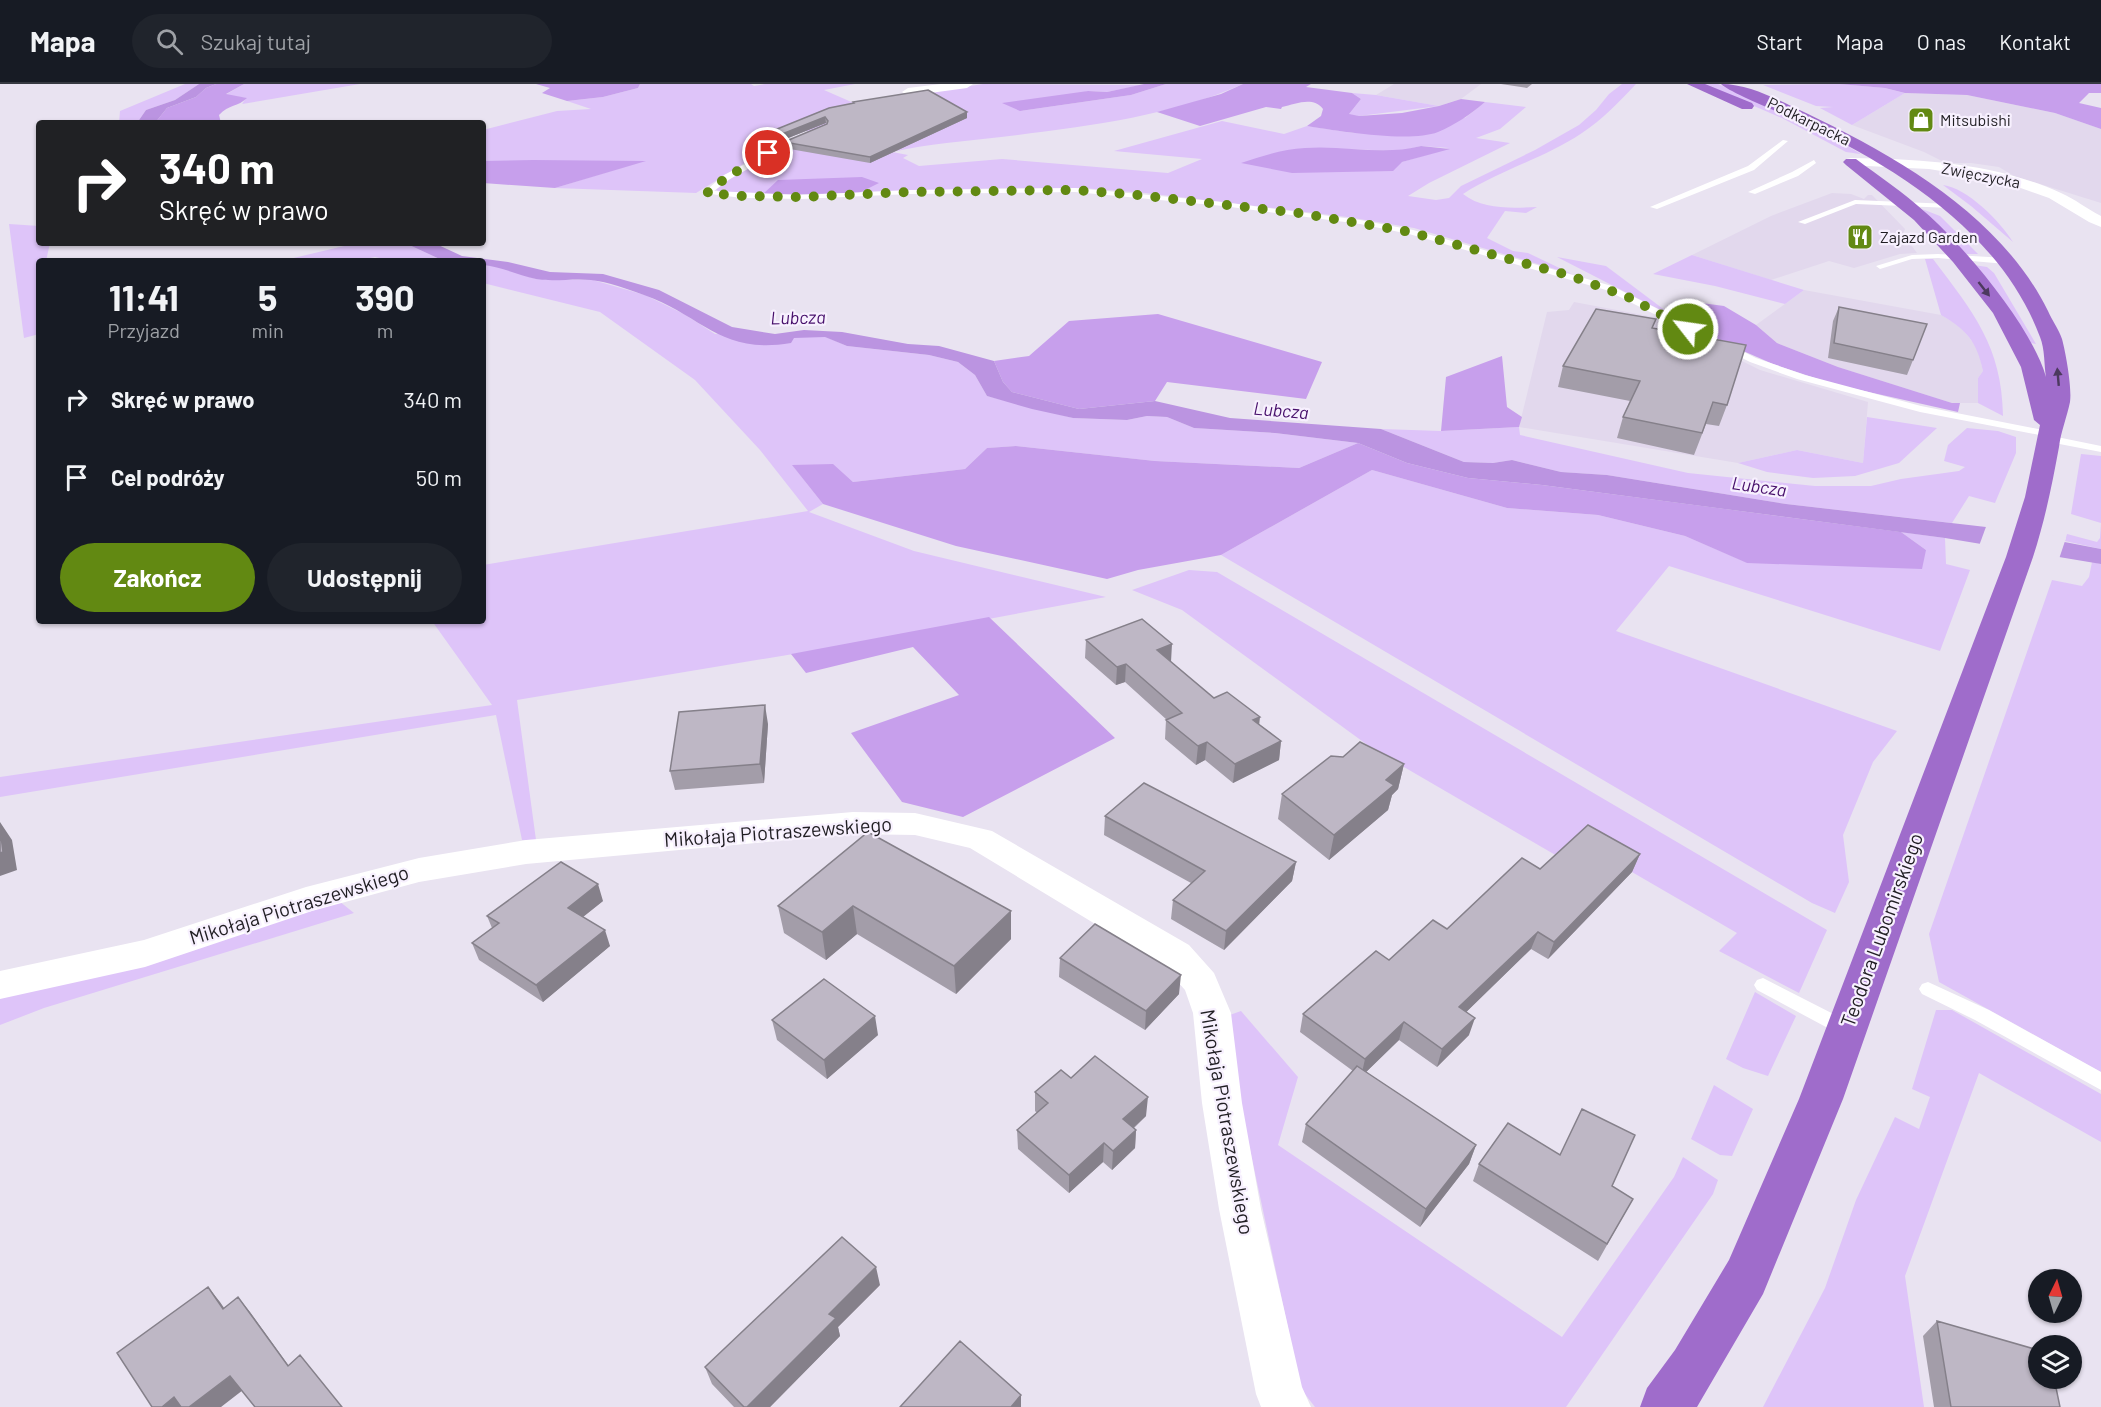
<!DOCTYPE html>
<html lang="pl">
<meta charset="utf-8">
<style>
body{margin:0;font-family:Barlow,sans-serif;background:#20242c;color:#f1f3f6;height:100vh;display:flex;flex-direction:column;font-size:22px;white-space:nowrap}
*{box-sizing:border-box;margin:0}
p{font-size:20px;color:#9ea1a6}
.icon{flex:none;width:33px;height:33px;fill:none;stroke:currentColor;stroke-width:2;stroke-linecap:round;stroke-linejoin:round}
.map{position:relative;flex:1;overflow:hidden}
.sheet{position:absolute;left:36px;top:174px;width:450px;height:366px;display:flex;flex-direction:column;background:#171b24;border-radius:6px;box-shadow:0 2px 4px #0004}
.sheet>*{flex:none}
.guide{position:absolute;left:36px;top:36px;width:450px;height:126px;border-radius:6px;box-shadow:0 2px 4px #0004;background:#202124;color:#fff;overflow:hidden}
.needle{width:39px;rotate:5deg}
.fabs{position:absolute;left:2028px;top:1185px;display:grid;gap:12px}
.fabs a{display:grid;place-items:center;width:54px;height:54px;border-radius:50%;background:#171b24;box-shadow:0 2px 4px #0004;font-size:30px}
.pin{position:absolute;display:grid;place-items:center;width:51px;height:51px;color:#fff;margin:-26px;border:3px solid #fff;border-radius:50%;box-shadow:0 2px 6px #0007}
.me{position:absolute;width:66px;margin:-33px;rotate:300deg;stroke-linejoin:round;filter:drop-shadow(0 0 4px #0008)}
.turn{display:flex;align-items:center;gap:21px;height:126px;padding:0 24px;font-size:27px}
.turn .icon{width:78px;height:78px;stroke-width:2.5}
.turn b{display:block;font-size:42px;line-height:51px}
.eta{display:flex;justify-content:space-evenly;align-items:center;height:102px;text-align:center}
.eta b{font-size:36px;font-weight:700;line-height:42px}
.action{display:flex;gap:12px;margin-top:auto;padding:12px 24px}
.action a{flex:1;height:69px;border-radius:36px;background:#628912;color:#fff;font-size:24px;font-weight:700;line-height:69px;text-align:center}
.action a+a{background:#20242c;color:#f1f3f6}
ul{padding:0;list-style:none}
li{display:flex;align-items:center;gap:18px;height:78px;padding:0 24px}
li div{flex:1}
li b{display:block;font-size:22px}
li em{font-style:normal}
header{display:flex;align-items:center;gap:36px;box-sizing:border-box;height:84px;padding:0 30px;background:#171b24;border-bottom:2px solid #363941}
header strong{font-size:28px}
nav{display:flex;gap:33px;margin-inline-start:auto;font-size:21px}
.search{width:420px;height:54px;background:#20242c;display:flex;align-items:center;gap:15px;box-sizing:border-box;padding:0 21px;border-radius:33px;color:#9ea1a6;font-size:22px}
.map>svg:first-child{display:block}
.built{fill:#e2d8ed}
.green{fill:#dec4f9;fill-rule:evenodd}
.forest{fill:#c79fec}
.water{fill:#bb94e1}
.pier{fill:#e9e3f1}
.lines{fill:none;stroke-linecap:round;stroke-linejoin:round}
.lane{fill:#fff;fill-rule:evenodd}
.street{fill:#fff;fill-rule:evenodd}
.highway{fill:#9f6ccb;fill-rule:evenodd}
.wall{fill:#a39da9}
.shaded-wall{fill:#85808a}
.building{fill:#beb7c5;stroke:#85808a;stroke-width:1.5}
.oneway{fill:#4c395e}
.route{stroke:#628912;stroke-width:10;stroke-dasharray:0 18}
.labels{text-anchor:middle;stroke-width:4.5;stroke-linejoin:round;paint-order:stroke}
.far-poi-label{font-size:16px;fill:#201e23;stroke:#f7f0fe;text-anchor:start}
.far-street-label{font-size:16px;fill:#201e23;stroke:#f7f0fe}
.far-water-label{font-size:18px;font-style:italic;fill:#460e6a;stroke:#f7f0fe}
.street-label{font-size:20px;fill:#201e23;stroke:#f7f0fe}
</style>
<header>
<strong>Mapa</strong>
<div class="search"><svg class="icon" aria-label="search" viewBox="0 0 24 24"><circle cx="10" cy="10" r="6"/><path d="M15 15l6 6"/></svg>Szukaj tutaj</div>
<nav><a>Start</a><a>Mapa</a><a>O nas</a><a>Kontakt</a></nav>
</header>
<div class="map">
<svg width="2101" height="1323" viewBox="0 0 2101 1323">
<rect width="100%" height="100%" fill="#e9e3f1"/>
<!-- built -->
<path class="built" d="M1394,0H1481L1461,15L1439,22L1376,11Z
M1905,9L1967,11L2055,29L2101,45V119L2014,92L1999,83L1971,79H1946L1924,68L1852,41Z
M1832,109L1851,110L1864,115L1868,111H1872L1905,145L1903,150L1917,169L1900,170L1854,184L1829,177L1771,196L1692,171L1771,132Z
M1804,206L1941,231L1960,242L1978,265L1983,287L1978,294V319H1952L1838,283L1777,259L1756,241Z
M1574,218L1654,233L1760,286L1868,318L1863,379L1797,366L1738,379L1519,343L1547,228L1569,226Z"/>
<!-- green -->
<path class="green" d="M185,0H199L175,16L146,26L137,39H119L120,27Z
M244,0H360L242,20L246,14L225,11Z
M640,0H751L754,2L765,0H855L824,6L856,20L983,0L1141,1L1107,8L1088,7L1020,27L1131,11L1166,0H1243C1169,33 1082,43 1001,53C965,57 928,60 892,68L908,71L903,74L919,82L1002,75L1168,89L1202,75L1114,67L1222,37L1284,50L1307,42L1353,49L1465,34L1485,18L1526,23L1500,45L1476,54L1510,59L1429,99L1408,112L1436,116L1449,114L1461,102L1535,66L1579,41L1596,26L1609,10L1622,0H1636C1620,17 1602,36 1582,49C1545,74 1500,86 1463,110C1483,126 1512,124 1537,123L1526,129L1505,127L1487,154L1513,167L1528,169L1572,190L1414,144L1347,133L1145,109L1082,104H1002L762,111L720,109L715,104L786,61L813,48L805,47L784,55L696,109L555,104L643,77H483V46L557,27L591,25L567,17L603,13L638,4ZM1421,62L1449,64L1402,78L1344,65L1401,67Z
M1703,0H1718L1773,23L1812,41L1861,70L1846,68L1782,34Z
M1839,0L1885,4L1905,9L1852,41L1820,24L1833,23L1816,22L1763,1Z
M1352,9L1376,11L1439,22L1359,32L1348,31L1361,15Z
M1943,101C1967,104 2000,137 2013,158L1971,122Z
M1922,125L1940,132L1978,170H1966Z
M9,140L39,142V159H50L46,177H39V250L24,254Z
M327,159H405L444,177H393L375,173L355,177H281L344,162Z
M1692,171L1804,206L1785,220L1715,202L1653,190Z
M1557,173L1606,182L1674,233Z
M1925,175H1933C1973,228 2002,262 2003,332L1978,319V294L1983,287C1977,258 1967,246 1941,231Z
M483,181L500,183L536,195L593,196L645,211L684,230L715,250L826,253L847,262L929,271L958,278L975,291L987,312L1073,334L1127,336L1147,332L1167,333L1194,344L1275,349L1358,359L1299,384L1155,377L1016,362L987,364L965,385L853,398L833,381L793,382L823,420L809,428L914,467L1106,513L865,558L517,616L536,756H522L496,631L0,713V693L492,621L432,537H483V481L808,427L760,366L695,296L600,228L483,199Z
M1974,181L1987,183L1994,189L2036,260L2031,259Z
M1867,333L1937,344L1899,379L1855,392L1813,394L1767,388L1738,379L1797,366L1863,379Z
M1519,343L1520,351L1688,389L1815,402H1871L1901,395L1959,387L1965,383L1944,377L1948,361L1967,344L1998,347L2016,353V369L1995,419L1969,412L1952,439L1786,420L1607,391L1561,388L1512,376L1493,379L1464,378L1381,345L1441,347Z
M2081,370L2101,372V465L2065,457L2067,450L2097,458L2100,454L2101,439L2071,430Z
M1372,386L1507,424L1598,431L1685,452L1748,479L1926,466L1901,448L1945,454L1946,480L1970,486L1940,567L1669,482L1616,547L1897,647L1873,678L1843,751L1849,798L1835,829L1812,819L1221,471Z
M2092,478L2101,480V988L1939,898L1929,850L2052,496L2082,502L2089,493Z
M1189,486L1217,488L1827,846L1799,909L1719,867L1737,849L1582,759L1564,776L1373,665L1182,526L1132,506Z
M339,817L354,829L44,924L0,941V908Z
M1755,908L1796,932L1768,992L1743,984L1726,975Z
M1936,926H1952L2101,1010V1058L1979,989L1905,1192L1924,1323H1763L1825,1204L1856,1116L1895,1033L1919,1045L1930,1013L1912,1005Z
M1241,927L1298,993L1278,1061L1562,1253L1674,1093L1683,1073L1718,1096L1713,1110L1566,1323H1315L1301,1305L1242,1028L1227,932Z
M1714,1001L1753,1025L1732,1072L1720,1071L1691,1055Z"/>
<!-- forest -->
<path class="forest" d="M216,0H244L226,10L247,14C238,23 229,20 219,31L221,39H155L167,24L196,13L206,4Z
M536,0H640L638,4L603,13L567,17L542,9L550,4Z
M1144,0H1166L1131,11L1020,27L1002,19L1088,7L1107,8Z
M1243,0H1311L1306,3L1352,9L1361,15L1349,30L1359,32L1402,29L1439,22L1461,15L1485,18C1471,30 1455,41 1438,48C1410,59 1337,47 1307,42L1321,32L1323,25C1313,12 1296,20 1282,23L1281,25L1266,23L1200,42L1157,28L1221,10Z
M1839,0H2101V9H2089L2079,19L2101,24V45L2055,29L1967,11L1905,9L1885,4Z
M1421,62L1450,65L1402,78L1393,87L1292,89L1241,79C1262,72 1283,65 1305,64C1344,61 1383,72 1421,62Z
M533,76L646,77L555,104L483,99V77Z
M862,93L879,99L859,109L762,111L778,96Z
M1679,216L1724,222L1756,241L1777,259L1838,283L1952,319H1960L1958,328L1833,300L1773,280L1695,246H1705Z
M1158,230L1322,278L1306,315L1167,298L1155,317L1079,325L1012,308L1003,298L994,277L1029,272L1069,237Z
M1502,272L1507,323L1522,333L1519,343L1441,347L1446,293Z
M1358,359L1407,379L1468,394L1542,401L1901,448L1926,466L1922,485L1747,479L1685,452L1598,431L1507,424L1372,386L1221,471L1138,486L1107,495L956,462L823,420L792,381L833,380L853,398L965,385L987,364L1016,362L1155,377L1299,384Z
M989,533L1115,654L963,733L902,718L851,649L959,611L913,563L806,589L791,570Z"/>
<!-- water -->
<path class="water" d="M199,0H216L206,4L196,13L167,24L155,39H137L146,26L175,16Z
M405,159H434L462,172L508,178L550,188L603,190L659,206L732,243L775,250L804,246L842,248L908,260L939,262L994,277L1003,298L1012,308L1079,325L1155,317L1230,334L1381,345L1464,378L1493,379L1512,376L1561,388L1607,391L1786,420L1986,443L2101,465V480L1945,454L1542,401L1468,394L1407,379L1358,359L1275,349L1194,344L1167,333L1147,332L1127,336L1073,334L1032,325L987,312L975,291L958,278L929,271L847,262L825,253L794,254L791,259C720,271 703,232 644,211C628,205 608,198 591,196C573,194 554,198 536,195C518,191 502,183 483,181V177H444Z"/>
<!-- pier -->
<path class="pier" d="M1987,440L2066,454L2059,475L1979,462Z"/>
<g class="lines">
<!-- lane -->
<path class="lane" d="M803,50L805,53L730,95L714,107L801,111L909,106L1075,104L1223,118L1360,136L1413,146L1612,202L1756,274L1805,291L1921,322L2053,348L2054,350L2052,352L2101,362V368L2044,357L2043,355L2045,352L1920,328L1797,295L1750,278L1606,206L1409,150L1360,140L1223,122L1075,108L909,110L801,115L742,114L703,109L724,91Z
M1783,56L1788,57L1754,86L1657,125L1650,123L1748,82Z
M1814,76L1816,79L1798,92L1755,110L1748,108L1792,88Z
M1855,116L1950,120L1954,122L1950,124L1856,120L1805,140L1798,138Z
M1938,170L2006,174L2010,177L2006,180L1938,174L1912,175L1880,185L1876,182L1912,171Z
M1763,894L1853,940L1855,945L1853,950L1846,953L1839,950L1757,906L1754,901L1757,896Z
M1928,898L1989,926L2101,988V1006L1975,936L1922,910L1919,905L1922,900Z"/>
<!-- street -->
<path class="street" d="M941,0H973L967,4L908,12L902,8L908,4Z
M1851,74C1922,75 1995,79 2061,109C2075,115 2087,125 2101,132V143L2089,138L2049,114L2001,97L1929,85L1846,81L1844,78L1846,75Z
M853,728L915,729L992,747L1189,861L1214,889L1231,929L1242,1019L1261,1125L1302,1303L1311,1323H1261L1256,1310L1219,1125L1202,1019L1193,929L1185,906L1163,881L970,764L915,751L853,750L526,780L419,798L312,827L145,883L0,915V887L144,856L306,803L419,774L526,756Z"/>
<!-- highway -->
<path class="highway" d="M1687,0H1705L1752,19L1754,22L1752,25H1742Z
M1721,0C1751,0 1779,17 1806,29C1898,73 2001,132 2048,227C2052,236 2059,246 2062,255C2066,270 2072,304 2070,318C2067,333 2061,347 2059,363C2052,401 2045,436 2033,473L1843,1015L1763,1210L1697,1323H1640L1647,1304L1675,1266L1729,1176L1799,1015L2006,473L2025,413L2040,341L2034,336L2021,283L1993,229L1953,178L1914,136L1846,81L1843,78L1846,75H1856C1879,92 1904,109 1925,128C1965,163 2032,243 2046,293C2044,281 2045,265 2040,253C2002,151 1901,86 1807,41C1791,33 1730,9 1721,0Z"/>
</g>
<!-- wall -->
<path class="wall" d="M1501,0H1532L1527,4Z
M853,18L967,34L870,79L784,64V58L827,40L826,39L768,62L756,60L755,54L853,19Z
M1839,223L1913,276L1907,291L1828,274L1833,237Z
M1654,244L1727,321L1719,342L1706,340L1694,371L1617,354L1623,333L1630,317L1558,303L1563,282Z
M1086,556L1171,578L1214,614L1259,640L1281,657L1279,676L1233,699L1205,676L1196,681L1165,655L1166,636H1167L1125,598L1116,601L1085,574Z
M768,640L764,699L675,706L670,687Z
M1404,680L1398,705L1392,711L1388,726L1329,776L1278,735L1282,710Z
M1105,732L1296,778L1292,797L1224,866L1171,835L1173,816L1191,799L1104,751Z
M868,748L1011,827V855L956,910L857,850L826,876L784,849L778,822Z
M1640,770L1632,788L1548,875L1531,865L1466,928L1469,951L1437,983L1399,956L1366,988L1476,1061L1469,1080L1420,1143L1302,1058L1306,1040L1353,987L1300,948L1303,930L1389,876L1447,845L1540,785Z
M603,817L583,833L610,862L543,918L479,876L472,859L492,844L487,832Z
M1060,874L1179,910L1145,946L1059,893Z
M772,936L878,951L827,995L777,956Z
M1071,994L1146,1032L1134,1044L1136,1046L1135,1064L1112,1086L1103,1078L1069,1109L1018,1065L1017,1046L1037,1029L1035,1027V1008Z
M1479,1080L1633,1115L1598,1177L1473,1097Z
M880,1201L838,1243L840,1252L770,1323H734L712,1300L705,1283Z
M1937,1237L2060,1323H1934L1923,1252Z"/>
<!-- shaded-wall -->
<path class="shaded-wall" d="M967,28V34L870,79V73Z
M825,33L826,39L768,62L767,56Z
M1172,560L1171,578L1157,566Z
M1126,580L1125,598L1116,601L1117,583Z
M765,621L768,640L764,699L760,680Z
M1260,633L1258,651L1253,636Z
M1281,657L1279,676L1233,699L1235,680Z
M1207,658L1205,676L1196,681L1198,662Z
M1404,680L1398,705L1392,711L1388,726L1329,776L1334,751L1386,696Z
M0,738L12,756L17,786L0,792Z
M1640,770L1632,788L1548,875L1554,858Z
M1296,778L1292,797L1224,866L1226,847Z
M598,800L603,817L574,840L568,824Z
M853,822L857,850L826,876L822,848Z
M1011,827V855L956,910L954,882Z
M605,846L610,862L543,918L536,901Z
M1538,848L1531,865L1453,941L1459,923Z
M1181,891L1179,910L1145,946L1146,927Z
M875,932L878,951L827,995L824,976Z
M1475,934L1469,951L1437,983L1442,965Z
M1404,938L1399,956L1361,993L1365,975Z
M1148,1013L1146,1032L1122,1054L1123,1035Z
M1136,1046L1135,1064L1112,1086L1113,1067Z
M1104,1059L1103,1078L1069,1109V1091Z
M1476,1061L1469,1080L1420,1143L1426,1125Z
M876,1183L880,1201L838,1243L840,1252L770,1323H747L829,1230Z
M208,1203L220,1218L235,1240L223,1225Z
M238,1213L250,1228L299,1296L288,1282Z
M230,1292L243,1306L221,1323H189Z
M1021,1311V1323H1011Z
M174,1313L183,1323H162Z"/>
<!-- building -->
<path class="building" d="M928,6L967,28L870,73L784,58L827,40L828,37L825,33L767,56L755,54L829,24L854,19L853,18Z
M1839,223L1927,240L1913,276L1834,259Z
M1596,225L1656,235L1652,244L1746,261L1727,321L1713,318L1702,349L1623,333L1640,297L1563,282Z
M1142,535L1172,560L1157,566L1214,614L1227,608L1260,633L1253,636L1281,657L1235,680L1207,658L1198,662L1166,636L1182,629L1126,580L1117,583L1086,556Z
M765,621L760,680L670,687L679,628Z
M1360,658L1404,680L1386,696L1394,701L1334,751L1282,710L1331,672L1343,673Z
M1144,699L1296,778L1226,847L1173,816L1205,787L1105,732Z
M1588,741L1640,770L1554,858L1538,848L1459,923L1475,934L1442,965L1404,938L1365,975L1303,930L1376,867L1389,876L1433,836L1447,845L1522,774L1540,785Z
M0,744L3,768L0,769Z
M868,748L1011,827L954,882L853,822L822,848L778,822Z
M561,778L598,800L568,824L605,846L536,901L472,859L499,839L487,832Z
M1095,840L1181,891L1146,927L1060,874Z
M824,895L875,932L824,976L772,936Z
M1095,972L1148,1013L1123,1035L1136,1046L1113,1067L1104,1059L1069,1091L1017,1046L1048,1019L1035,1008L1061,986L1071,994Z
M1357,982L1476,1061L1426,1125L1306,1040Z
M1582,1025L1635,1051L1612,1102L1633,1115L1607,1160L1479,1080L1508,1039L1560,1071Z
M842,1153L876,1183L829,1230L836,1234L747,1323H744L705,1283Z
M208,1203L223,1225L238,1213L288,1282L300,1271L342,1323H255L230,1292L189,1323H181L174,1313L162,1323H152L117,1269Z
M1937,1237L2038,1266V1294H2054L2060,1323H1951Z
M960,1257L1021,1311L1011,1323H900Z"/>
<!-- one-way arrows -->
<defs><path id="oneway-solid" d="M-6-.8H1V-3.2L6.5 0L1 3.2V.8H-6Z" transform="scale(1.5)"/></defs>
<g class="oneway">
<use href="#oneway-solid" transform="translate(1984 205) rotate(52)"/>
<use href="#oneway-solid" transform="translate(2058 293) rotate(-95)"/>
</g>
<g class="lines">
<!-- route -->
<path class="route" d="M768,69L727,93L707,109L742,112L801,113L909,108L1075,106L1137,111L1299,129L1410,148L1571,192L1628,213L1688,245"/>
</g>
<!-- icons -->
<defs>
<g id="shop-square" transform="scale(1.35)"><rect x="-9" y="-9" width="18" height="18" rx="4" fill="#628912" stroke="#f7f0fe"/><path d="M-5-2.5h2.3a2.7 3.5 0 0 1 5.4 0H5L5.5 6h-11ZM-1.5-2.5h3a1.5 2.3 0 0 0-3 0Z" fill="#fff"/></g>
<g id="restaurant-square" transform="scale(1.35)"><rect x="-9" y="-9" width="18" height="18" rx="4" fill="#628912" stroke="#f7f0fe"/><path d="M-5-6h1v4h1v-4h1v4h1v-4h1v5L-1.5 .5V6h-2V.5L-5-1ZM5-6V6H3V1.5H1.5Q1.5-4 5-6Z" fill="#fff"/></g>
</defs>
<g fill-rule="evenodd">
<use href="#shop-square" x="1921" y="36"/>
<use href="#restaurant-square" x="1860" y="153"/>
</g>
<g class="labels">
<!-- far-poi labels -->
<g class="far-poi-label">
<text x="1940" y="42">Mitsubishi</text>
<text x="1880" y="159">Zajazd Garden</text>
</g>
<!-- far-street labels -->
<g class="far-street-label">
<text transform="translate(1809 37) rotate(26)" y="6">Podkarpacka</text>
<text transform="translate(1981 91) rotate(11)" y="6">Zwięczycka</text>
</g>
<!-- far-water labels -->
<g class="far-water-label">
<text transform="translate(798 234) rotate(-1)" y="6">Lubcza</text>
<text transform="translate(1281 327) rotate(5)" y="6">Lubcza</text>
<text transform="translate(1759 403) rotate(8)" y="6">Lubcza</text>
</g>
<!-- street labels -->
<g class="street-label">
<text transform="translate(778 748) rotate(-4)" y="7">Mikołaja Piotraszewskiego</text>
<text transform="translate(299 821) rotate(-17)" y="7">Mikołaja Piotraszewskiego</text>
<text transform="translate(1882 846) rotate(-70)" y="7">Teodora Lubomirskiego</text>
<text transform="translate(1227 1038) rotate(80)" y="7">Mikołaja Piotraszewskiego</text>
</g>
</g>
</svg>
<div class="fabs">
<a><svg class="needle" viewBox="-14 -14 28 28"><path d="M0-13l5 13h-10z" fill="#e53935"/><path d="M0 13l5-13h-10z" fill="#9ea1a6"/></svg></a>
<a><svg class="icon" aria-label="layers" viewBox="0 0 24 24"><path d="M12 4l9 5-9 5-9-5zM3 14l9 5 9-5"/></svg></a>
</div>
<div class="pin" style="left:768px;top:69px;background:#d93025"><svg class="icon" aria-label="arrive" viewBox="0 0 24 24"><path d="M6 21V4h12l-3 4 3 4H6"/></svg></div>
<svg class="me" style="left:1688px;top:245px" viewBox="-20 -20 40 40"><circle r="17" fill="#628912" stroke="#fff" stroke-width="3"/><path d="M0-11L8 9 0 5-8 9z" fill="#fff"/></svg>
<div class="guide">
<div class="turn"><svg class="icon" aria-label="right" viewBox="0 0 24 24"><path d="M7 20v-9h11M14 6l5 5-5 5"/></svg><div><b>340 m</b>Skręć w prawo</div></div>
</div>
<section class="sheet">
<div class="eta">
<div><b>11:41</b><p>Przyjazd</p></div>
<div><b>5</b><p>min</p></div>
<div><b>390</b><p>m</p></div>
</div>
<ul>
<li><svg class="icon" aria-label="right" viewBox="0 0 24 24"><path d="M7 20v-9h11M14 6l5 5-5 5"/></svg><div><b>Skręć w prawo</b></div><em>340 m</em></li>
<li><svg class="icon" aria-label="arrive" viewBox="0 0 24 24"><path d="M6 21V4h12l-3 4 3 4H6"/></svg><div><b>Cel podróży</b></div><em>50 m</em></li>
</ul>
<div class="action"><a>Zakończ</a><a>Udostępnij</a></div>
</section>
</div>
